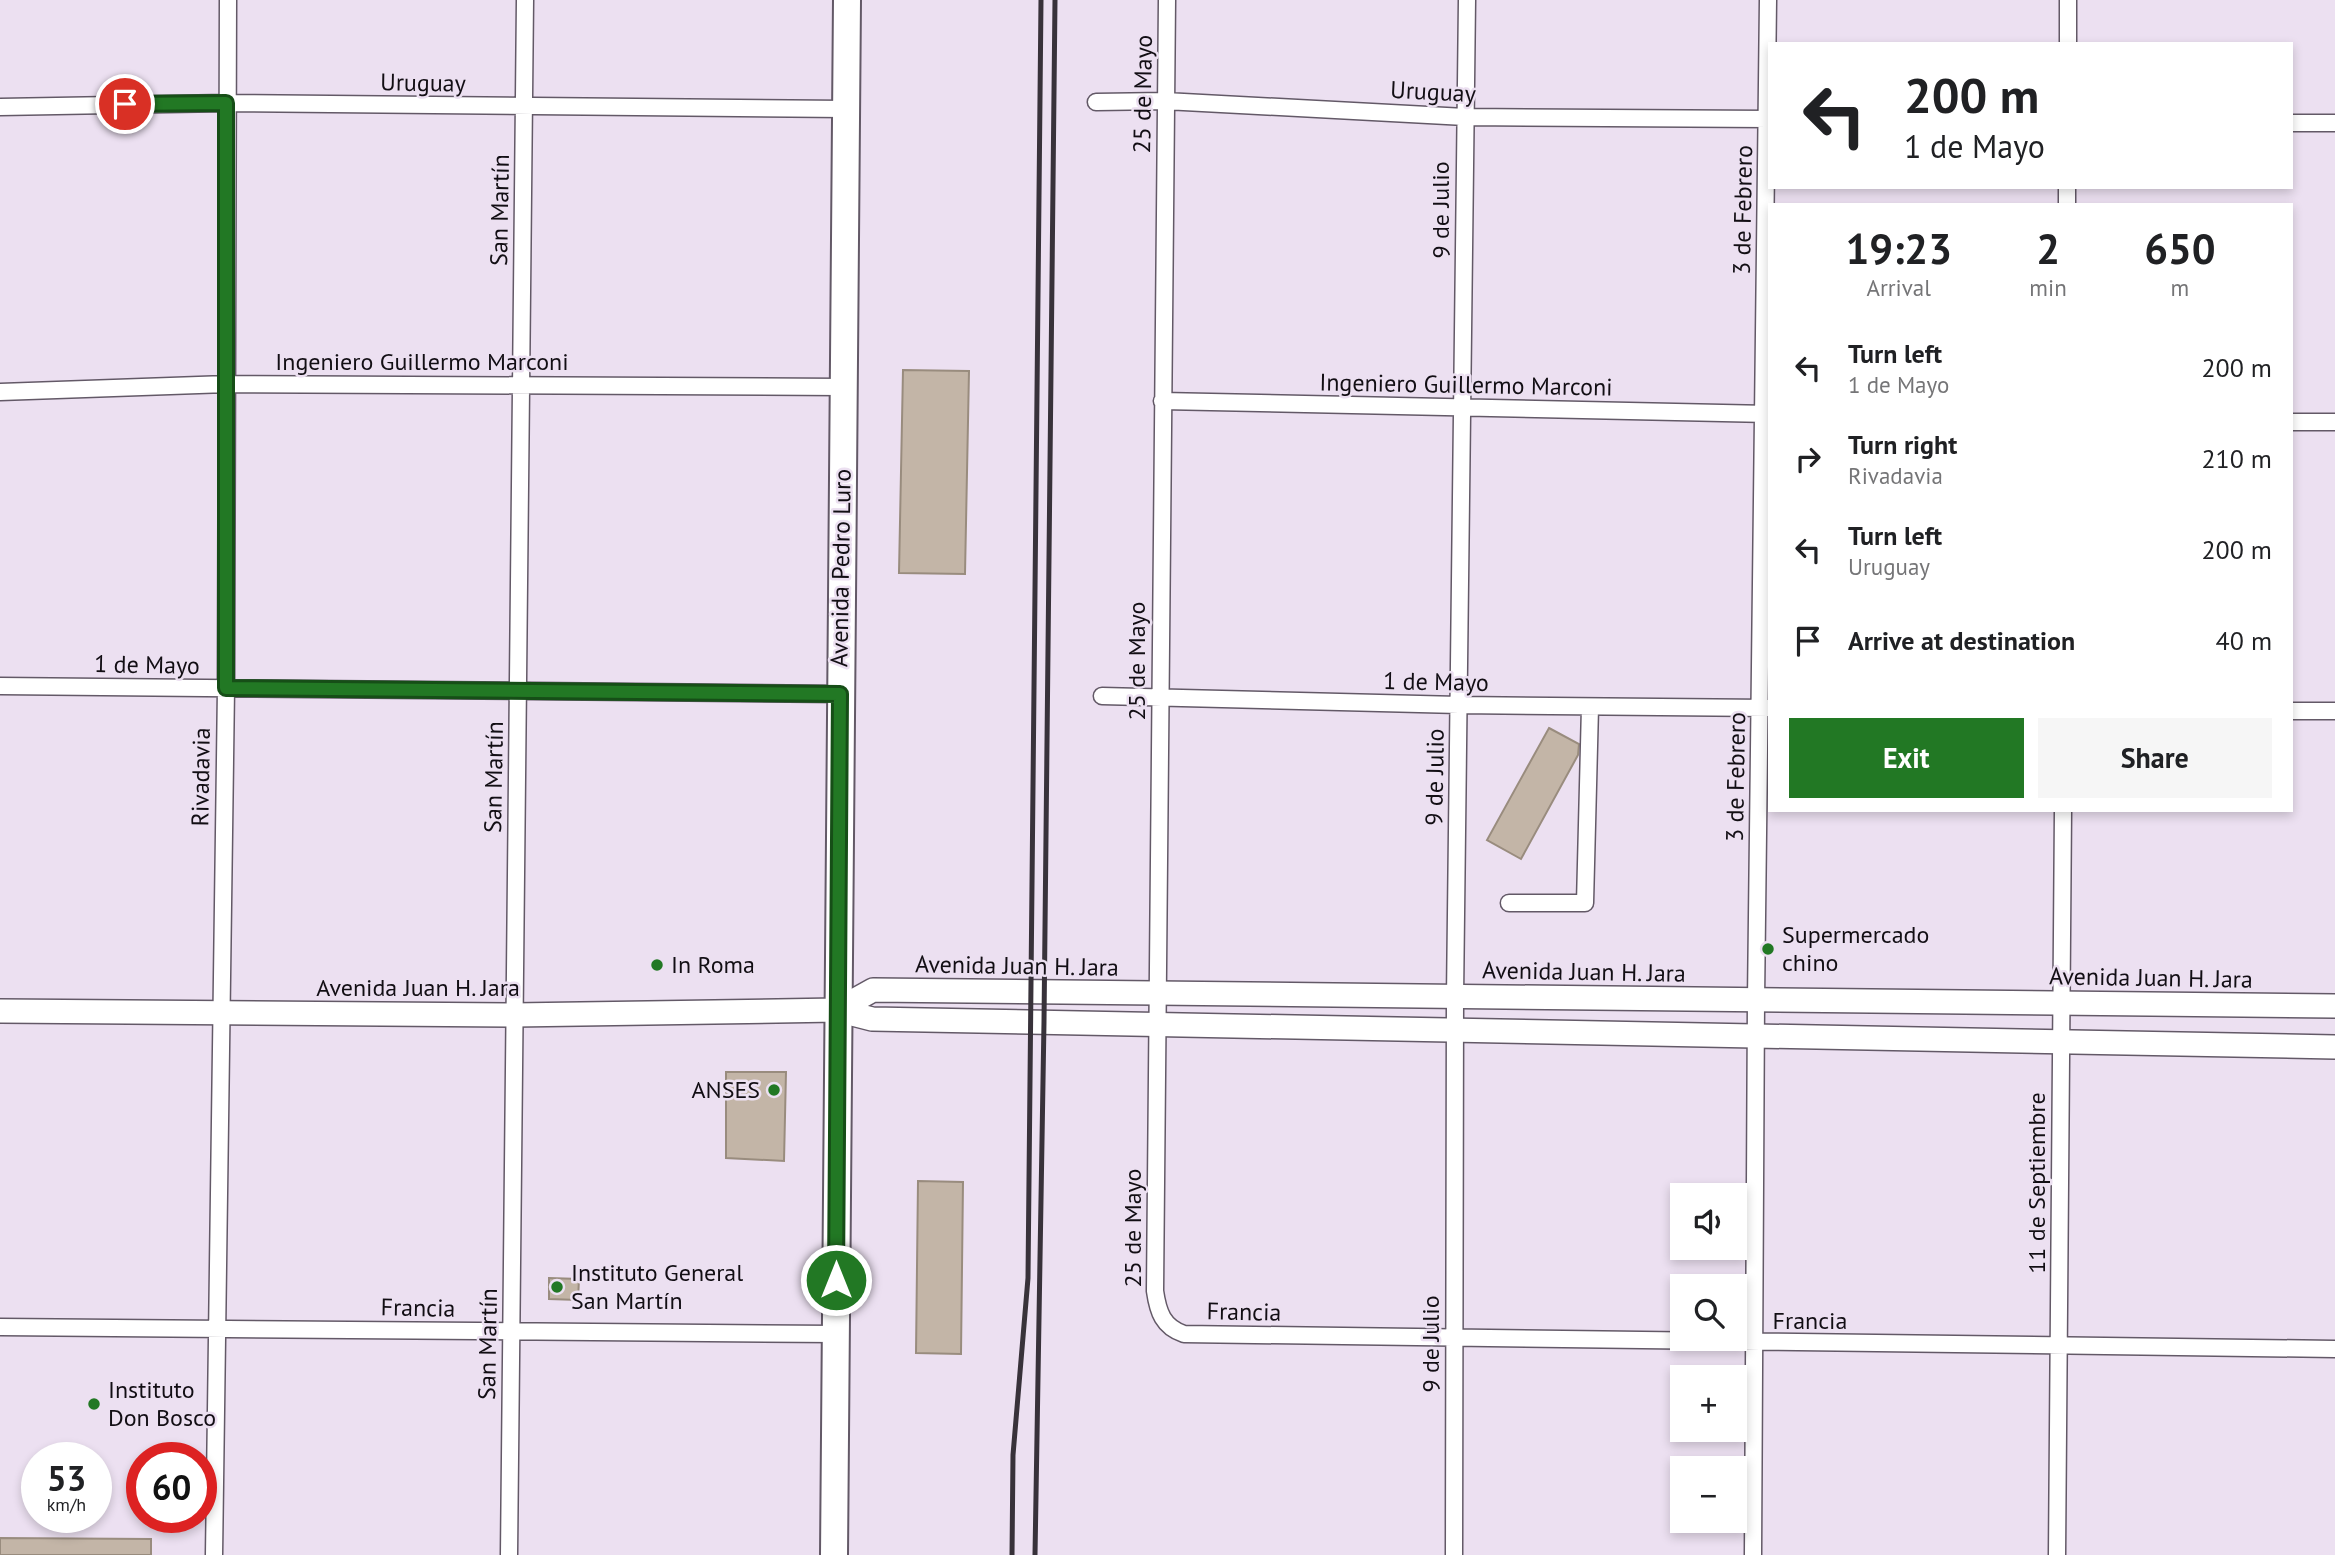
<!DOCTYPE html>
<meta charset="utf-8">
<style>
body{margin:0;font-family:"PT Sans",sans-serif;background:#f6f6f6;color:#202124;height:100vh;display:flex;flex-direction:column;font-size:26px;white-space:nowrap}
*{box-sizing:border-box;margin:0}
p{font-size:23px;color:#757577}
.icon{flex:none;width:38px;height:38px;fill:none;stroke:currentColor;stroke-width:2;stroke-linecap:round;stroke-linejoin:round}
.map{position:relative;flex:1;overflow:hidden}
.side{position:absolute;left:1768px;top:203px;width:525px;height:609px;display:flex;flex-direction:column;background:#fff;border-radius:0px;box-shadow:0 4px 10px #0003}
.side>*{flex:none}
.hud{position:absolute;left:1768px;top:42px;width:525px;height:147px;border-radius:0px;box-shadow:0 4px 10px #0003;background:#fff;color:#202124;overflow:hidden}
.buttons{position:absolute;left:1670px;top:1183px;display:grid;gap:14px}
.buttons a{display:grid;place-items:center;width:77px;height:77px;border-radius:0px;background:#fff;box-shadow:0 4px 10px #0003;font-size:35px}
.speed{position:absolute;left:21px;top:1442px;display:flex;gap:14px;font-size:35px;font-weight:700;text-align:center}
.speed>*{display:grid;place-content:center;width:91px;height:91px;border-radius:50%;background:#fff;box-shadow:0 4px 10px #0003;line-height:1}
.speed small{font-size:18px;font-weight:400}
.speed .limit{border:10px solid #d22;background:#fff;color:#111}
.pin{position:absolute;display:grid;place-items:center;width:60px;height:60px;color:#fff;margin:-30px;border:4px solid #fff;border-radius:50%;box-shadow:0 2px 7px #0007}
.me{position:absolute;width:77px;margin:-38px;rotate:0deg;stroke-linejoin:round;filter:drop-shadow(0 0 5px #0008)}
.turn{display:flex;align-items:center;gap:24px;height:147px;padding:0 21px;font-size:32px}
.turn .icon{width:91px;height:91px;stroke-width:2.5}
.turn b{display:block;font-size:49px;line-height:60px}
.eta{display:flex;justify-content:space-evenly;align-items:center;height:119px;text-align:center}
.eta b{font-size:42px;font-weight:600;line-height:49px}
.cta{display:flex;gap:14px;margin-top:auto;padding:14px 21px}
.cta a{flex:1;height:80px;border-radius:0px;background:#227824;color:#fff;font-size:28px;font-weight:600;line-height:80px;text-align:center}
.cta a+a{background:#f6f6f6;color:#202124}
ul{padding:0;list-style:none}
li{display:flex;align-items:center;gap:21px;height:91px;padding:0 21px}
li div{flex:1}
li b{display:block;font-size:26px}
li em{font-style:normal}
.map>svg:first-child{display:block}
.building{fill:#c3b5a7;stroke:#998c7e;stroke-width:2}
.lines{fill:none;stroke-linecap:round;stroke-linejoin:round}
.street-casing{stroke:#635967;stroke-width:19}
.secondary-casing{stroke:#635967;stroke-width:26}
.primary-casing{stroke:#635967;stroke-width:30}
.street{stroke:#fff;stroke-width:16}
.secondary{stroke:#fff;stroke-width:23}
.primary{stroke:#fff;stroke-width:26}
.rail{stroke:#38323a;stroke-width:5}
.route-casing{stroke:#164e17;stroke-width:18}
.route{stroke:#227824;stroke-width:12}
.poi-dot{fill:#227824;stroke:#ece0f1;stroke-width:2.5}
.labels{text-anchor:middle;stroke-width:5;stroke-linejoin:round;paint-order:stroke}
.street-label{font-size:24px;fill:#120e14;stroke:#ece0f1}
.poi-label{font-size:24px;fill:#120e14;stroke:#ece0f1;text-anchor:start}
</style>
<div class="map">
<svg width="2335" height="1555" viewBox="0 0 2335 1555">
<rect width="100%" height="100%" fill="#ece0f1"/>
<!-- building -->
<path class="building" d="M903,370L969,371L965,574L899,573Z
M1549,728L1579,744L1578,755L1521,859L1487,840Z
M726,1072H786L784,1161L726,1158Z
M918,1181L963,1182L961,1354L916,1353Z
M549,1278L579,1279L578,1300L549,1299Z
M0,1538L151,1539V1555H0Z"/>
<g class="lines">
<!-- street casing -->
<g class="street-casing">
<path id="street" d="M1167,0L1155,1291C1158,1312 1163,1327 1184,1334L2335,1349
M2068,44V0
M1096,102L1165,101L1465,117L1769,119
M0,107L226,103L846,109
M2291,123H2335
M2067,205V187
M0,392L227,384L843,387
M1162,401L1769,414
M2291,422H2335
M0,686L840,694
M1102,696L1459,705L1769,708
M2291,711H2335
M1509,903H1585L1590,707
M0,1327L836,1334
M214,1555L226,688L228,0
M509,1555L525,0
M1454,1555L1455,997L1467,0
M1753,1555L1756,1000L1768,0
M2057,1555L2063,810"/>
</g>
<!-- secondary casing -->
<g class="secondary-casing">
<path id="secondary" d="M837,1010L873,990L2335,1006
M0,1011L514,1015L837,1010L872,1019L2335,1047"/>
</g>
<!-- primary casing -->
<g class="primary-casing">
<path id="primary" d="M834,1555L847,0"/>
</g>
<!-- street -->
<use href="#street" class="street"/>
<!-- secondary -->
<use href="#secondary" class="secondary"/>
<!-- primary -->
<use href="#primary" class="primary"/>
<!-- rail -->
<path class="rail" d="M1012,1555L1013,1455L1028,1278L1041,0
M1035,1555L1044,1022L1055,0"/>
</g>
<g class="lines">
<!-- route casing -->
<g class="route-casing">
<path id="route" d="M125,104L226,103V688L840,694L836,1280"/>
</g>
<!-- route -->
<use href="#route" class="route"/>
</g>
<!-- markers -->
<g class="poi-dot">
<circle cx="1768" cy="949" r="7"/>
<circle cx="657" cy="965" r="7"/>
<circle cx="774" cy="1090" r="7"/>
<circle cx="557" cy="1287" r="7"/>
<circle cx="94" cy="1404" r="7"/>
</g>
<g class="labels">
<!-- street labels -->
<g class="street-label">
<text transform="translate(423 83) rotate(1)" y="8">Uruguay</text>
<text transform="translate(1433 92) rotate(3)" y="8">Uruguay</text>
<text transform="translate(1143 94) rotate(-89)" y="8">25 de Mayo</text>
<text transform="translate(500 210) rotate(-89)" y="8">San Martín</text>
<text transform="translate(1441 210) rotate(-90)" y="8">9 de Julio</text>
<text transform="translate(1743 210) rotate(-89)" y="8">3 de Febrero</text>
<text x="422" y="370">Ingeniero Guillermo Marconi</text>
<text transform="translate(1466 385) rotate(1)" y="8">Ingeniero Guillermo Marconi</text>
<text transform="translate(841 568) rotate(-89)" y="8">Avenida Pedro Luro</text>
<text transform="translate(1137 661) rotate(-90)" y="8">25 de Mayo</text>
<text transform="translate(147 665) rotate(1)" y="8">1 de Mayo</text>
<text transform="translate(1436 682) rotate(1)" y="8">1 de Mayo</text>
<text transform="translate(201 777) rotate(-89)" y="8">Rivadavia</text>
<text transform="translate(494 777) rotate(-89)" y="8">San Martín</text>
<text transform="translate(1435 777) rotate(-89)" y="8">9 de Julio</text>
<text transform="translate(1736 777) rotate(-89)" y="8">3 de Febrero</text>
<text transform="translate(1017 966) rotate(1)" y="8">Avenida Juan H. Jara</text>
<text transform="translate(1584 972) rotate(1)" y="8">Avenida Juan H. Jara</text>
<text transform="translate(2151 978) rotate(1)" y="8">Avenida Juan H. Jara</text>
<text x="418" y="996">Avenida Juan H. Jara</text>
<text transform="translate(2037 1183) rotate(-90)" y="8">11 de Septiembre</text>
<text transform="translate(1133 1228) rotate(-90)" y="8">25 de Mayo</text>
<text transform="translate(418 1308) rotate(1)" y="8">Francia</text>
<text transform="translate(1244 1312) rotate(1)" y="8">Francia</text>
<text x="1810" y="1329">Francia</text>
<text transform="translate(488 1344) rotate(-89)" y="8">San Martín</text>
<text transform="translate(1431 1344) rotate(-90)" y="8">9 de Julio</text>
</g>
<!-- poi labels -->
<g class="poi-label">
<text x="1782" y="943">Supermercado<tspan x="1782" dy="28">chino</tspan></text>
<text x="671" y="973">In Roma</text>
<text x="760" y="1098" text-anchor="end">ANSES</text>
<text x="571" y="1281">Instituto General<tspan x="571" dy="28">San Martín</tspan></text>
<text x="108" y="1398">Instituto<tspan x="108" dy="28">Don Bosco</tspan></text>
</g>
</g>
</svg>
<div class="buttons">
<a><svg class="icon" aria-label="sound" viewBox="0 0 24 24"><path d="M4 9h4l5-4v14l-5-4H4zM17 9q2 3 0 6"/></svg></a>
<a><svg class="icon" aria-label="search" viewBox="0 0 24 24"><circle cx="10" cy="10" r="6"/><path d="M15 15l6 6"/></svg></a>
<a>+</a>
<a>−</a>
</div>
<div class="speed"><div>53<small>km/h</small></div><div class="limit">60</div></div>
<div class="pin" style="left:125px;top:104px;background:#d93025"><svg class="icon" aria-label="arrive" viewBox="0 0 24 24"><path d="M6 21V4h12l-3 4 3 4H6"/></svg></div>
<svg class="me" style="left:836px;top:1280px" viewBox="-20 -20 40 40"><circle r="17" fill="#227824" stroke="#fff" stroke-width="3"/><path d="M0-11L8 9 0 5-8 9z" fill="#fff"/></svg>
<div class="hud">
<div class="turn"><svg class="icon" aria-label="left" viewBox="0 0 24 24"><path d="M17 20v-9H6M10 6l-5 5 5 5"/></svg><div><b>200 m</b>1 de Mayo</div></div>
</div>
<section class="side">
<div class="eta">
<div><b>19:23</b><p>Arrival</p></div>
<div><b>2</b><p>min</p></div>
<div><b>650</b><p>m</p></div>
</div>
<ul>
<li><svg class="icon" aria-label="left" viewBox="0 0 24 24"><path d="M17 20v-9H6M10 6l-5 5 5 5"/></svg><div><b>Turn left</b><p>1 de Mayo</p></div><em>200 m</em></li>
<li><svg class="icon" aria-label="right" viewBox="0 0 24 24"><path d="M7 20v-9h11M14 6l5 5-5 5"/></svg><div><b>Turn right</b><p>Rivadavia</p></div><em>210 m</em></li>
<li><svg class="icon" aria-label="left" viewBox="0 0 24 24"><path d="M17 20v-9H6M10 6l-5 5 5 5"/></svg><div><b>Turn left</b><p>Uruguay</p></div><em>200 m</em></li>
<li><svg class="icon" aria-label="arrive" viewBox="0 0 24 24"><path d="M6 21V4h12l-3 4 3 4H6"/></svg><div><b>Arrive at destination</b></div><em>40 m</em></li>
</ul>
<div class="cta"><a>Exit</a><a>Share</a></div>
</section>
</div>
